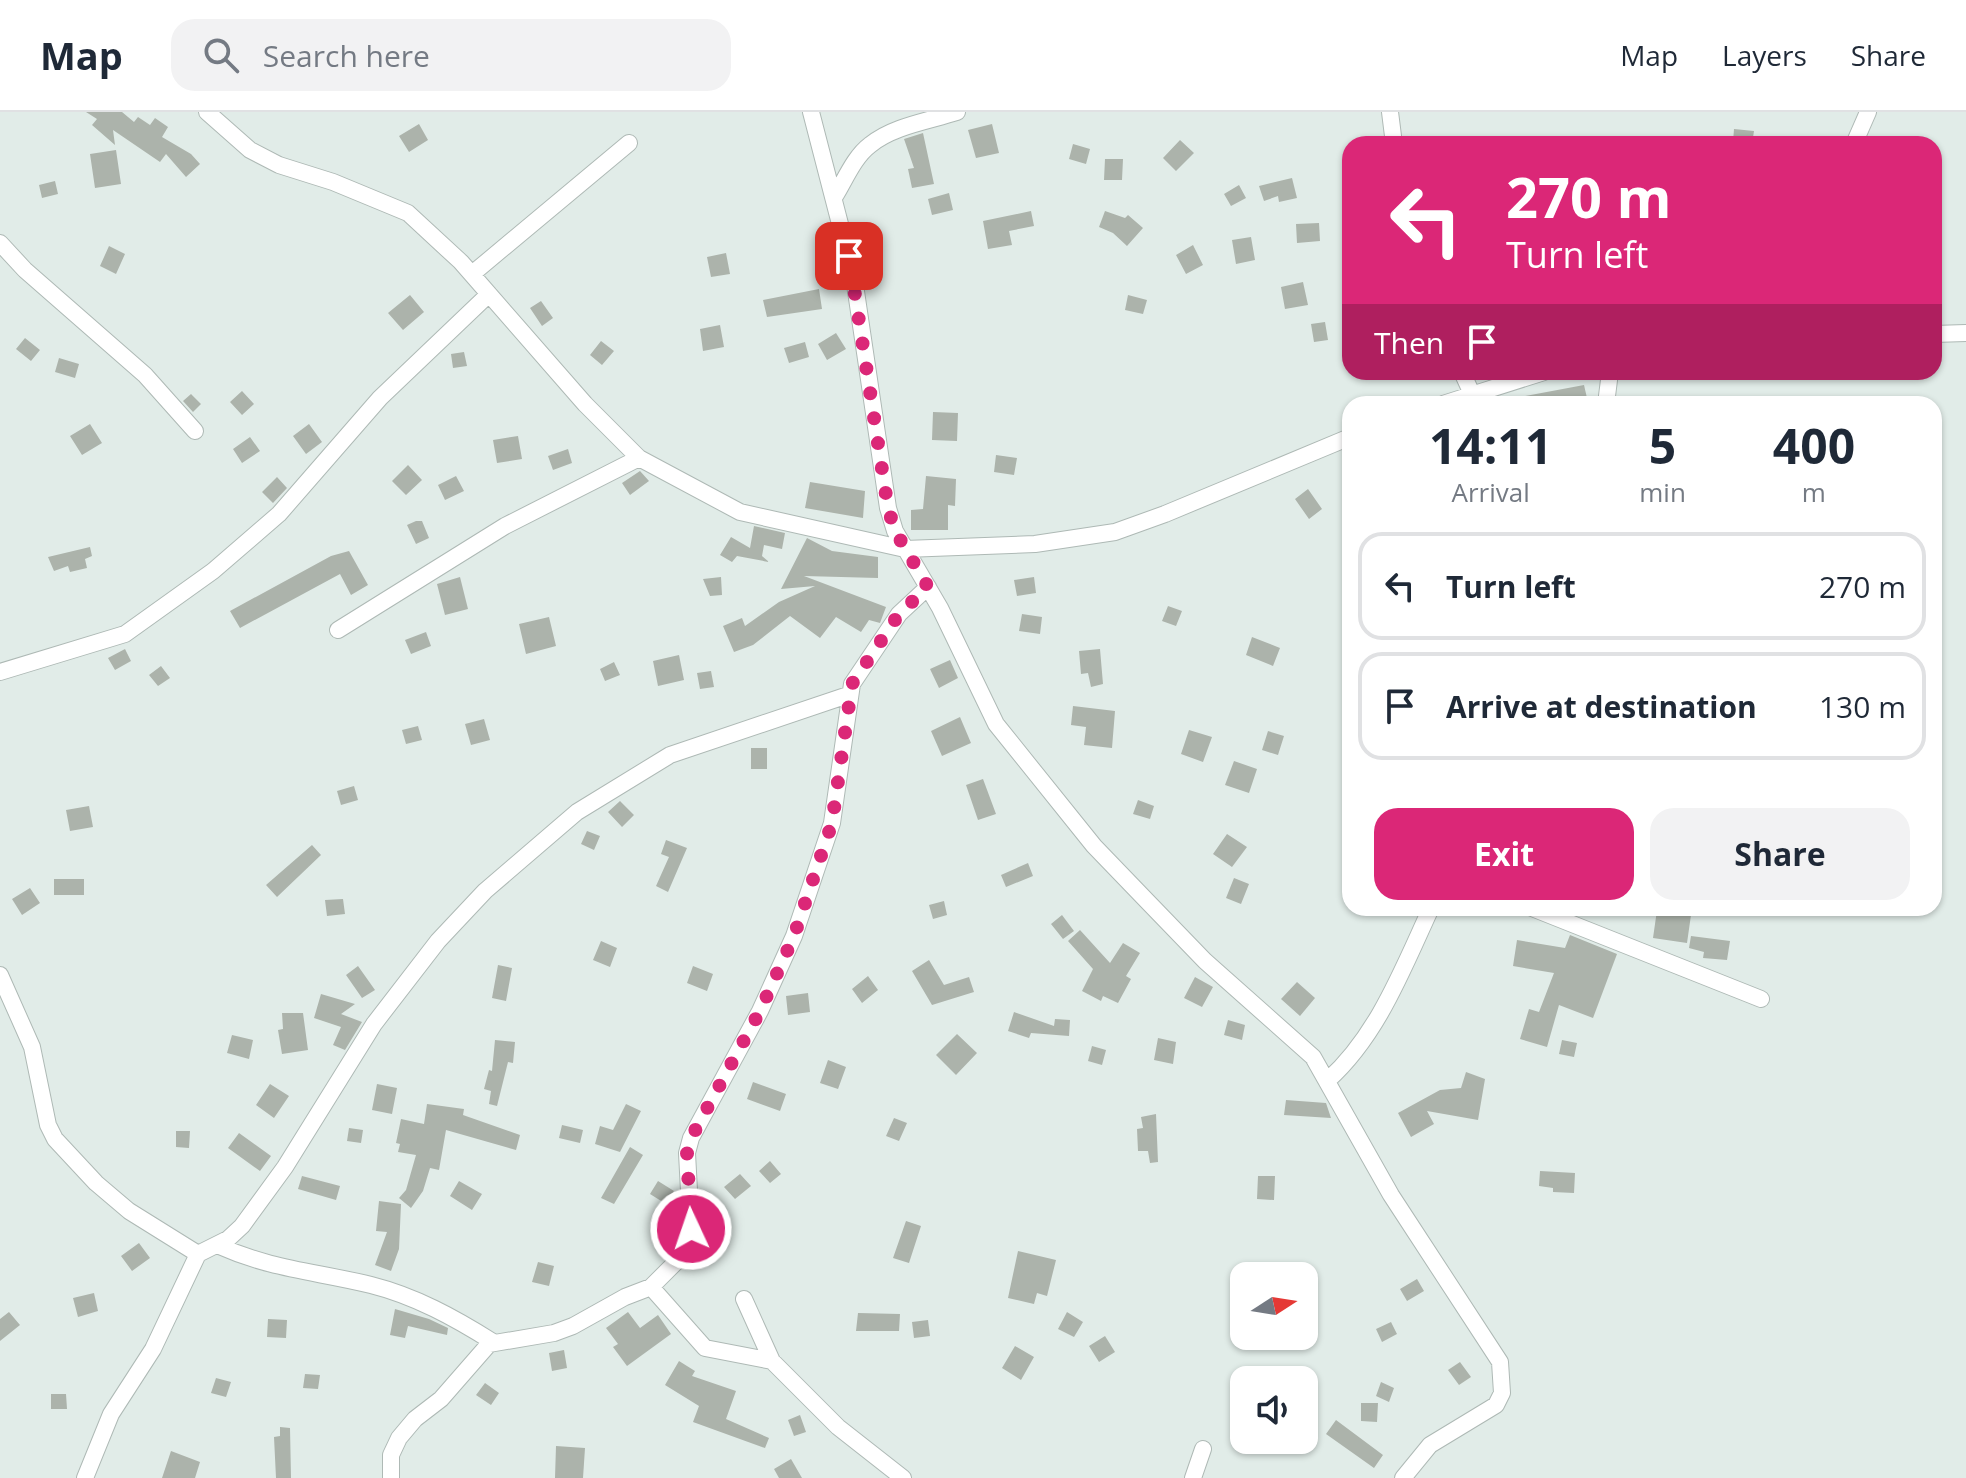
<!DOCTYPE html>
<style>
body{margin:0;font-family:"Open Sans",sans-serif;background:#f2f2f3;color:#1f2937;height:100vh;display:flex;flex-direction:column;font-size:30px;white-space:nowrap}
*{box-sizing:border-box;margin:0}
p{font-size:26px;color:#747a83}
.icon{flex:none;width:44px;height:44px;fill:none;stroke:currentColor;stroke-width:2;stroke-linecap:round;stroke-linejoin:round}
.map{position:relative;flex:1;overflow:hidden}
.details{position:absolute;left:1342px;top:284px;width:600px;height:520px;display:flex;flex-direction:column;background:#fff;border-radius:24px;box-shadow:0 2px 6px #0004}
.details>*{flex:none}
.hud{position:absolute;left:1342px;top:24px;width:600px;height:244px;border-radius:24px;box-shadow:0 2px 6px #0004;background:#db2777;color:#fff;overflow:hidden}
.needle{width:52px;rotate:78deg}
.fabs{position:absolute;left:1230px;top:1150px;display:grid;gap:16px}
.fabs a{display:grid;place-items:center;width:88px;height:88px;border-radius:16px;background:#fff;box-shadow:0 2px 6px #0004;font-size:40px}
.pin{position:absolute;display:grid;place-items:center;width:68px;height:68px;color:#fff;margin:-34px;border-radius:16px;box-shadow:0 4px 12px #0006}
.me{position:absolute;width:88px;margin:-44px;rotate:357deg;stroke-linejoin:round;filter:drop-shadow(0 0 6px #0008)}
.turn{display:flex;align-items:center;gap:28px;height:168px;padding:0 32px;font-size:36px}
.turn .icon{width:104px;height:104px;stroke-width:2.5}
.turn b{display:block;font-size:56px;line-height:68px}
.then{display:flex;align-items:center;height:76px;padding:0 32px;background:#0003;gap:16px;font-size:30px}
.eta{display:flex;justify-content:space-evenly;align-items:center;height:136px;text-align:center}
.eta b{font-size:48px;font-weight:700;line-height:56px}
.button{display:flex;gap:16px;margin-top:auto;padding:16px 32px}
.button a{flex:1;height:92px;border-radius:24px;background:#db2777;color:#fff;font-size:32px;font-weight:700;line-height:92px;text-align:center}
.button a+a{background:#f2f2f3;color:#1f2937}
ul{padding:0;list-style:none}
li{display:flex;align-items:center;gap:24px;height:108px;margin:0 16px 12px;padding:0 16px;border:4px solid #e0e1e3;border-radius:24px}
li div{flex:1}
li b{display:block;font-size:30px}
li em{font-style:normal}
header{display:flex;align-items:center;gap:48px;box-sizing:border-box;height:112px;padding:0 40px;background:#fff;border-bottom:2px solid #e0e1e3}
header strong{font-size:38px}
nav{display:flex;gap:44px;margin-inline-start:auto;font-size:28px}
.search{width:560px;height:72px;background:#f2f2f3;display:flex;align-items:center;gap:20px;box-sizing:border-box;padding:0 28px;border-radius:24px;color:#747a83;font-size:30px}
.map>svg:first-child{display:block}
.building{fill:#acb3ab}
.lines{fill:none;stroke-linecap:round;stroke-linejoin:round}
.street-casing{stroke:#aeb9b5;stroke-width:18}
.street{stroke:#fff;stroke-width:16}
.route{stroke:#db2777;stroke-width:14;stroke-dasharray:0 25.2}
</style>
<header>
<strong>Map</strong>
<div class="search"><svg class="icon" aria-label="search" viewBox="0 0 24 24"><circle cx="10" cy="10" r="6"/><path d="M15 15l6 6"/></svg>Search here</div>
<nav><a>Map</a><a>Layers</a><a>Share</a></nav>
</header>
<div class="map">
<svg width="1966" height="1366" viewBox="0 0 1966 1366">
<rect width="100%" height="100%" fill="#e1ece8"/>
<!-- building -->
<path class="building" d="M86,0H122L134,10L138,5L150,13L155,6L168,15L162,25L191,42L200,52L186,65L166,42L160,50L113,18L115,33L92,13L97,7Z
M419,12L428,28L409,40L399,24Z
M992,12L999,41L976,46L968,18Z
M1734,17L1754,19L1752,32L1733,30Z
M923,21L934,72L912,76L908,57L914,56L904,27Z
M1180,28L1194,41L1176,59L1163,46Z
M1073,32L1090,37L1086,52L1069,47Z
M116,38L121,72L95,76L90,42Z
M1105,47H1123L1122,68H1104Z
M1292,66L1297,86L1279,90L1278,84L1264,89L1259,74Z
M55,69L58,82L42,86L39,73Z
M1239,73L1246,86L1231,94L1224,82Z
M949,81L953,98L932,103L928,87Z
M1031,99L1034,114L1009,119L1012,133L988,137L983,109Z
M1105,99L1125,106L1128,103L1143,116L1127,134L1113,121L1099,115Z
M1319,111L1320,129L1297,131L1296,112Z
M1251,125L1255,148L1236,152L1232,128Z
M1193,133L1203,153L1186,162L1176,143Z
M109,134L125,142L116,162L100,154Z
M726,141L730,162L711,165L707,145Z
M1303,170L1308,193L1285,197L1281,175Z
M819,177L822,197L767,205L763,188Z
M410,183L424,200L403,218L388,201Z
M1128,183L1147,188L1143,202L1125,198Z
M541,189L553,206L542,214L530,196Z
M1325,210L1328,228L1314,230L1311,212Z
M720,213L724,235L703,239L700,217Z
M836,221L846,237L827,248L818,232Z
M25,226L40,238L31,249L16,237Z
M601,229L614,239L602,253L590,243Z
M805,230L809,245L789,251L784,236Z
M464,240L467,254L453,256L451,242Z
M59,246L79,252L75,266L55,260Z
M1584,273L1587,286L1555,292H1521L1520,285Z
M242,279L254,292L242,303L230,290Z
M191,282L201,292L193,300L183,289Z
M933,300L958,301L957,329L932,328Z
M90,312L102,331L82,343L70,324Z
M309,312L322,330L306,342L293,324Z
M518,324L522,347L497,351L493,328Z
M250,325L260,339L242,351L233,337Z
M568,337L572,351L553,358L548,344Z
M996,343L1017,346L1014,363L994,360Z
M408,353L422,368L406,383L392,369Z
M640,359L649,369L630,383L622,371Z
M456,364L464,379L445,388L438,373Z
M926,364L956,367L955,394L948,393V418H911V398L923,397Z
M277,365L287,376L273,391L262,380Z
M810,370L865,379L863,406L805,396Z
M1308,377L1322,397L1309,407L1295,387Z
M416,409H422L429,426L416,432L407,413Z
M754,414L785,421L782,437L764,433L762,444L769,450L737,444L732,450L720,443L731,425L750,436Z
M807,426L832,439L878,445V466L804,464L886,495L880,511L869,508L861,520L836,505L820,526L790,504L753,533L734,540L723,514L742,506L745,514L779,490L815,474L781,477Z
M90,435L92,444L85,447L87,456L70,460L68,454L54,459L48,445Z
M349,439L368,473L351,483L340,462L240,516L230,499L331,444Z
M460,465L468,497L445,503L437,472Z
M721,465L722,483L710,484L703,467Z
M1034,465L1036,481L1017,484L1014,468Z
M1168,494L1182,499L1176,514L1162,509Z
M1022,502L1042,505L1040,522L1019,519Z
M549,505L556,534L526,542L519,512Z
M426,520L431,534L411,542L405,528Z
M1252,525L1280,536L1273,554L1246,543Z
M125,537L131,549L115,558L108,546Z
M1100,537L1103,572L1091,575L1088,561L1081,562L1079,539Z
M679,543L684,568L658,574L653,549Z
M950,548L958,566L939,576L930,557Z
M614,550L620,563L605,569L600,557Z
M161,554L170,566L158,574L149,563Z
M711,559L714,575L700,577L697,561Z
M1073,594L1115,599L1112,636L1084,633L1086,615L1071,613Z
M960,605L971,631L942,644L931,619Z
M484,607L490,628L471,633L465,612Z
M418,614L422,628L406,632L402,618Z
M1189,618L1212,625L1203,650L1181,642Z
M1268,619L1284,624L1278,643L1262,638Z
M751,636H767V657H751Z
M1234,649L1257,657L1249,681L1225,673Z
M983,667L996,702L978,708L966,673Z
M354,674L358,688L341,693L337,679Z
M1138,688L1154,694L1150,707L1133,702Z
M620,689L634,703L622,715L608,700Z
M89,694L93,715L70,719L66,698Z
M587,719L600,724L594,738L581,732Z
M1227,722L1247,735L1232,755L1213,742Z
M666,728L687,736L668,780L656,774L669,745L661,742Z
M312,733L321,743L277,785L266,773Z
M1028,751L1033,764L1006,775L1001,763Z
M1234,766L1249,772L1241,792L1226,786Z
M54,767H84V783H54Z
M30,776L40,791L22,803L12,787Z
M343,787L345,802L327,804L325,788Z
M944,789L947,803L933,807L929,793Z
M1657,798L1691,803L1687,831L1653,826Z
M1062,803L1074,819L1063,827L1051,812Z
M1080,818L1110,851L1123,831L1140,841L1126,864L1131,867L1118,891L1103,884L1101,889L1082,879L1093,857L1068,829Z
M1570,823L1617,842L1593,906L1559,893L1547,935L1520,927L1529,897L1539,900L1554,861L1513,854L1517,828L1565,836Z
M1691,824L1730,829L1727,848L1703,846L1704,840L1689,836Z
M601,829L617,836L610,855L593,848Z
M929,848L944,873L969,865L974,880L932,893L912,859Z
M498,853L512,856L506,889L492,886Z
M358,854L375,878L362,886L346,863Z
M693,854L713,862L707,879L687,871Z
M868,864L878,878L862,891L852,877Z
M1195,865L1213,875L1202,895L1184,886Z
M1297,870L1315,886L1300,904L1281,887Z
M808,881L810,900L788,903L786,884Z
M321,882L355,892L341,902L362,910L345,938L333,933L341,915L314,906Z
M1014,900L1054,914L1055,907L1070,908L1069,924L1031,921L1029,926L1008,919Z
M282,901H303L308,938L282,942L278,918L283,917Z
M1228,908L1245,913L1242,928L1224,923Z
M957,922L977,941L956,963L936,943Z
M232,923L253,928L249,947L227,941Z
M1158,926L1176,930L1173,952L1154,948Z
M495,928L515,930L513,951L508,950L497,994L489,992L491,979L484,977L489,958L492,959Z
M1562,928L1577,931L1574,945L1559,942Z
M1092,934L1106,938L1102,953L1088,949Z
M828,948L846,955L838,977L820,971Z
M1466,960L1485,967L1478,1008L1427,999L1434,1012L1411,1025L1398,1001L1440,978L1461,976Z
M753,970L786,982L780,999L747,987Z
M270,972L289,984L274,1006L256,993Z
M377,972L397,976L392,1002L372,998Z
M1286,988L1326,991L1331,1006L1284,1003Z
M427,992L464,997L463,1003L520,1023L516,1038L446,1018L439,1058L430,1056L423,1079L411,1096L399,1086L406,1078L416,1043L398,1040L400,1032L396,1031L401,1007L424,1012Z
M626,992L641,999L620,1040L595,1032L600,1014L613,1018Z
M1156,1002L1158,1050L1150,1051L1148,1039H1138L1137,1017L1143,1016L1141,1005Z
M894,1006L907,1011L899,1029L886,1024Z
M562,1013L583,1018L580,1031L559,1026Z
M349,1016L363,1018L361,1031L347,1029Z
M176,1019H190L189,1036L176,1035Z
M239,1021L271,1044L260,1059L228,1036Z
M630,1035L643,1043L614,1092L601,1086Z
M770,1049L781,1062L770,1071L759,1059Z
M1540,1059L1575,1061L1574,1081L1553,1080V1076L1539,1074Z
M740,1062L751,1074L735,1087L724,1075Z
M302,1064L340,1074L336,1088L298,1077Z
M1258,1064H1275L1274,1088L1257,1087Z
M459,1069L482,1082L472,1098L450,1084Z
M658,1069L674,1079L666,1092L650,1082Z
M379,1089L401,1092L399,1137L391,1159L375,1153L387,1120L376,1119Z
M906,1109L921,1114L909,1151L893,1146Z
M139,1131L150,1146L132,1159L121,1144Z
M1018,1139L1056,1148L1047,1184L1037,1181L1034,1192L1008,1186Z
M538,1150L554,1154L549,1174L532,1170Z
M1417,1167L1424,1179L1407,1189L1400,1177Z
M94,1181L98,1199L78,1205L73,1186Z
M395,1197L429,1207L448,1216L447,1223L408,1214L405,1226L390,1223Z
M9,1200L20,1213L0,1229V1207Z
M628,1200L640,1216L658,1203L671,1222L627,1254L613,1235L618,1232L606,1216Z
M1067,1200L1083,1210L1074,1225L1058,1217Z
M858,1201L900,1202L899,1219H856Z
M268,1207L287,1208L286,1226L267,1225Z
M928,1208L930,1224L914,1226L912,1210Z
M1391,1210L1397,1222L1382,1230L1376,1217Z
M1105,1224L1115,1240L1099,1250L1089,1234Z
M1015,1234L1034,1245L1021,1268L1002,1256Z
M564,1238L567,1256L552,1259L549,1241Z
M679,1249L695,1259L692,1264L736,1279L726,1307L769,1326L765,1336L693,1310L699,1294L665,1273Z
M1460,1250L1471,1265L1459,1273L1448,1258Z
M305,1262L320,1263L318,1277L303,1276Z
M216,1266L231,1270L226,1285L211,1281Z
M1381,1270L1394,1276L1389,1290L1376,1284Z
M485,1271L499,1281L491,1293L476,1283Z
M51,1282H66L67,1297H51Z
M1361,1291H1378L1377,1310L1361,1309Z
M800,1303L806,1320L794,1324L788,1308Z
M1336,1308L1383,1343L1374,1356L1326,1322Z
M280,1315L290,1316L291,1366H276L274,1325L280,1324Z
M556,1334L585,1336L583,1366H555Z
M171,1339L200,1350L195,1366H162Z
M791,1347L802,1366H779L774,1357Z"/>
<g class="lines">
<!-- street casing -->
<g class="street-casing">
<path id="street" d="M207,0L250,38L279,53L333,70L408,101L461,150L585,292L639,346L740,400L905,437L1035,432L1115,420L1165,402L1350,325
M811,0L854,166L888,396L895,419L940,496L996,612L1094,734L1147,789L1205,849L1313,945L1391,1083L1500,1250L1502,1281L1496,1293L1430,1333L1403,1366
M1390,0L1394,32
M1854,32L1868,0
M835,84C845,68 854,45 870,33C893,14 929,9 957,0
M0,131L25,158L145,263L195,319
M472,162L629,31
M1934,222L1966,221
M1462,260L1472,282
M1443,292L1544,260
M1606,292L1610,260
M338,518L505,414L639,346
M0,560L125,522L213,459L279,402L380,286L489,182
M1532,796L1761,887
M0,863L32,935L48,1013L55,1027L96,1071L129,1099L198,1142
M1328,968C1378,923 1403,856 1431,796
M217,1133C273,1158 314,1159 371,1173C415,1184 455,1206 493,1230
M651,1175L705,1236L772,1249L838,1315L903,1366
M744,1187L772,1249
M85,1366L111,1302L153,1237L198,1142L228,1127L242,1114L285,1055L374,912L438,829L485,779L577,700L670,643L848,583
M391,1366V1343L399,1326L415,1307L441,1287L489,1232L554,1221L573,1214L625,1185L651,1175L679,1147L691,1117L687,1041L691,1026L760,899L794,824L832,711L852,572L899,502L928,475
M1193,1366L1203,1337"/>
</g>
<!-- street -->
<use href="#street" class="street"/>
</g>
<g class="lines">
<!-- route -->
<path class="route" d="M691,1117L687,1041L691,1026L760,899L794,824L832,711L852,572L899,502L928,475L895,419L888,396L849,144"/>
</g>
</svg>
<div class="fabs">
<a><svg class="needle" viewBox="-14 -14 28 28"><path d="M0-13l5 13h-10z" fill="#e53935"/><path d="M0 13l5-13h-10z" fill="#747a83"/></svg></a>
<a><svg class="icon" aria-label="sound" viewBox="0 0 24 24"><path d="M4 9h4l5-4v14l-5-4H4zM17 9q2 3 0 6"/></svg></a>
</div>
<div class="pin" style="left:849px;top:144px;background:#d93025"><svg class="icon" aria-label="arrive" viewBox="0 0 24 24"><path d="M6 21V4h12l-3 4 3 4H6"/></svg></div>
<svg class="me" style="left:691px;top:1117px" viewBox="-20 -20 40 40"><circle r="17" fill="#db2777" stroke="#fff" stroke-width="3"/><path d="M0-11L8 9 0 5-8 9z" fill="#fff"/></svg>
<div class="hud">
<div class="turn"><svg class="icon" aria-label="left" viewBox="0 0 24 24"><path d="M17 20v-9H6M10 6l-5 5 5 5"/></svg><div><b>270 m</b>Turn left</div></div>
<div class="then">Then<svg class="icon" aria-label="arrive" viewBox="0 0 24 24"><path d="M6 21V4h12l-3 4 3 4H6"/></svg></div>
</div>
<section class="details">
<div class="eta">
<div><b>14:11</b><p>Arrival</p></div>
<div><b>5</b><p>min</p></div>
<div><b>400</b><p>m</p></div>
</div>
<ul>
<li><svg class="icon" aria-label="left" viewBox="0 0 24 24"><path d="M17 20v-9H6M10 6l-5 5 5 5"/></svg><div><b>Turn left</b></div><em>270 m</em></li>
<li><svg class="icon" aria-label="arrive" viewBox="0 0 24 24"><path d="M6 21V4h12l-3 4 3 4H6"/></svg><div><b>Arrive at destination</b></div><em>130 m</em></li>
</ul>
<div class="button"><a>Exit</a><a>Share</a></div>
</section>
</div>
